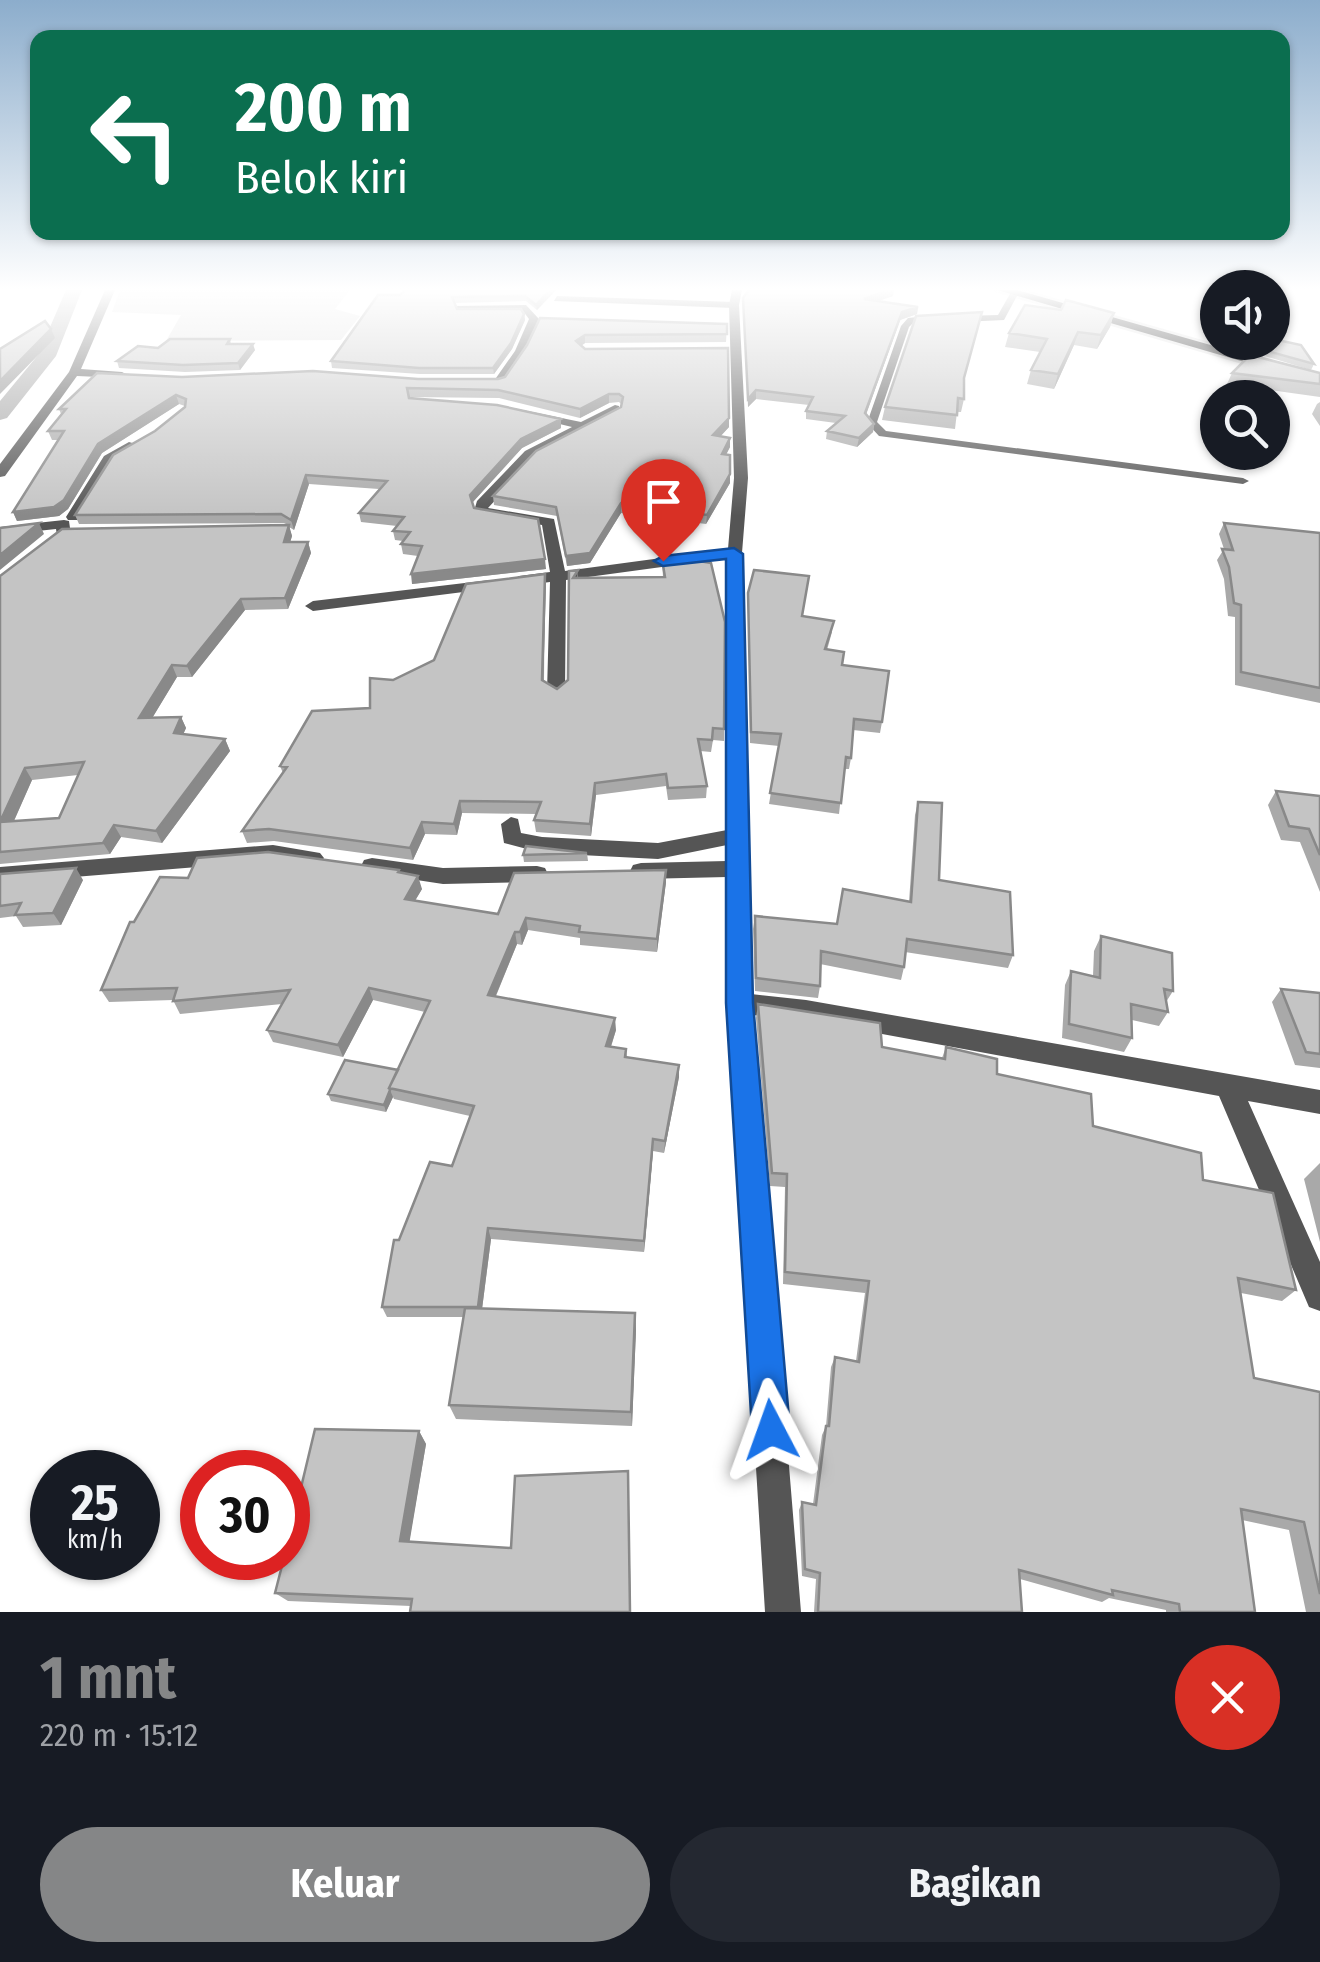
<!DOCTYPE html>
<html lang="id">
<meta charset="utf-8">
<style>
body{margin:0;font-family:"Fira Sans Condensed",sans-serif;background:#242831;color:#f1f3f6;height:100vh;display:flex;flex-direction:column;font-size:38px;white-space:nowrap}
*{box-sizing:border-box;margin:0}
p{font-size:32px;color:#9ea1a6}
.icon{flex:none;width:55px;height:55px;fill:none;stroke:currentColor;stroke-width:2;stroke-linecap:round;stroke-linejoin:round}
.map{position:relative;height:1612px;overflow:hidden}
.drawer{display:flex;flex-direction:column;background:#171b24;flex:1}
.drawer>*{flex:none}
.top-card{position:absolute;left:30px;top:30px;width:1260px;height:210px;border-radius:20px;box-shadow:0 2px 8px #0004;background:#0b6e4f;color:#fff;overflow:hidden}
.buttons{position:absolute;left:1200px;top:270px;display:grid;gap:20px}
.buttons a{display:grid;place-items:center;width:90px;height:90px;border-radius:50%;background:#171b24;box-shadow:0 2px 8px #0004;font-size:50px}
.speed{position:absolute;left:30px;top:1450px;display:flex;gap:20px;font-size:50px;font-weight:700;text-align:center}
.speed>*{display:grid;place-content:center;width:130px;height:130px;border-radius:50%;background:#171b24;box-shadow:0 2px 8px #0004;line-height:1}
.speed small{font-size:25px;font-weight:400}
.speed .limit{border:15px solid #d22;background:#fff;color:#111}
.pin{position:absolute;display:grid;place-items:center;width:85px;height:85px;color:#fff;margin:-102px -42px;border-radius:50% 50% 50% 0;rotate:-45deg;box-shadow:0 0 10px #0007}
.pin .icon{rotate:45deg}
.me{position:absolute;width:110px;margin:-55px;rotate:356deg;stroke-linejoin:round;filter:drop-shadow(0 0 8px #0008)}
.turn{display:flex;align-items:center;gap:35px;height:210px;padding:0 40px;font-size:45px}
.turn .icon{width:130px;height:130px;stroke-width:2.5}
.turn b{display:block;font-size:70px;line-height:85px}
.round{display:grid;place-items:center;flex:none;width:105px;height:105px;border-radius:52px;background:#242831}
.headline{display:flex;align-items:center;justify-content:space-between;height:170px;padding:0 40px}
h1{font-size:60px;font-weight:700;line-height:75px;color:#858687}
.primary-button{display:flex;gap:20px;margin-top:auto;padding:20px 40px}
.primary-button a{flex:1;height:115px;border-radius:60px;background:#858687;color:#fff;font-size:40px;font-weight:700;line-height:115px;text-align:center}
.primary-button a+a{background:#242831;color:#f1f3f6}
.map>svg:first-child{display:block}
.green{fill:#dcdcdc}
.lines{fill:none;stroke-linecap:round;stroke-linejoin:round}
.canal{fill:#a3a3a3;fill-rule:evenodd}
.primary-casing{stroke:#dbdbdb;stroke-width:5}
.lane{fill:#555;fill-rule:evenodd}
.street{fill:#555;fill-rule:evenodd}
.primary{fill:#000;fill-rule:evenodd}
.wall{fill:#a9a9a9;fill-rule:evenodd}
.shaded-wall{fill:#898989}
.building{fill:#c4c4c4;stroke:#898989;stroke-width:2.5;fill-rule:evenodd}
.route{fill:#1a73e8;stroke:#114b97;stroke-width:2.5}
</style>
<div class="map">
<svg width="1320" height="1612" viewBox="0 0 1320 1612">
<rect width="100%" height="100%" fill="#fff"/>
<!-- green -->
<path class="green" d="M120,290H350L335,309L360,316L341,340L166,341L181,315L112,312Z"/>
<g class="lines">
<!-- canal -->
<path class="canal" d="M66,290H82L56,356L7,418L0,420V401L38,355Z"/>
<!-- primary casing -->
<g class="primary-casing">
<path id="primary" d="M997,290H1017L1320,376V384Z"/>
</g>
<!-- lane -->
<path class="lane" d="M1011,292L1018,294L1004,320L961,322L957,319L961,316L998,315Z
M557,296L734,302L738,305L734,308L554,301Z
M935,315L938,320L914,322L909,327L877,422L886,431L1243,478L1249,481L1243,484L879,436L867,423L901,326L908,318Z"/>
<!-- street -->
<path class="street" d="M105,290H115L81,369L122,372L128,375L122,378L77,376L5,476L0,477V464L69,372Z
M732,290H742L739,305L748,478L742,553L751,994L806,1000L1320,1090V1114L1248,1101L1320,1262V1311L1309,1307L1219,1096L806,1020L752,1015L801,1612H765L727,1003V877L641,879L633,877L630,871L633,865L641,863L727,861V845L658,859L542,853L504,843L501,824L511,817L518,819L521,833L542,837L658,843L727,830L728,558L566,580L565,692L556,697L547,692L550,582L519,586L511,581L519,576L550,572L542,525L481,515L474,511L477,501L525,451L572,427L498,409V405L581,422L615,405L619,406V412L535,457L488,508L554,519L565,571L728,549L734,478L729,305Z
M526,305L539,319L525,351L503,383H471L469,381L475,378H496L515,351L529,319L523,311H458L455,306Z
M129,442L139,445L114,462L78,520H68L66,517L104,456Z
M64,520L69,521L70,528H82L89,532C82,539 66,537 57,535L56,529L0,535V527Z
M490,580L495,582V588L313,611L305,606L313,601Z
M273,845L320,853L324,858L320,863L313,866L273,861L0,883V867Z
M372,858L443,868L537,866L545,868L548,874L545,880L537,882L443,884L364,872L361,866L364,860Z"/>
<!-- primary -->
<use href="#primary" class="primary"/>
</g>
<!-- wall -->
<path class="wall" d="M556,290L537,310L526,301L454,303L457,309L524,314L525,320L512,349L494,374H420L332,368L331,361L400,295Z
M893,296L878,301L918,307L917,314L900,320L866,415L874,424L873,432L857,447L826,439L827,431L836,423L806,419V411L809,405L756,399L748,407L743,298Z
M1061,310L1114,313L1110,327L1097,349L1074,345L1054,389L1027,384L1031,370L1040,352L1005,347L1009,333Z
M540,318L727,324L726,342L585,343L581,346L585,349L729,418V427L720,437L730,447L726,454L730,483L706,524L621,513L590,563L567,566L557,516L494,505L493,496L621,407V404L619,402L609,403L580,418L499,398L409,397L561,428L522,448L472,503L474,508L546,569L412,584L418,556L403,554L401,544L403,541L395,540L393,531L397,526L361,522L359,513L379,489L309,484L294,530L289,527L292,536L290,542H308L311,553L288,609L245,610L192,677H177L152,718L181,717L186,728L183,734L225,739L230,751L162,843L121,837L110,854L0,864V576L288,525L284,523L79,524L75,515L155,431L185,406L179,404L102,453L68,509L59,516L17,521L13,512L58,440H52L48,431L61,414L59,409L182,377L498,379L505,377L527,345ZM78,775L59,818L14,821L32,780Z
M230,339L231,344L255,350L240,370L185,372L119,368L117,361L158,348Z
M1260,349L1314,364L1311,370L1258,354Z
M1232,373H1320V397L1227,384Z
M964,382V399L961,412H957L955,429L882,420L885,407Z
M1320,402V426L1312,414L1317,404Z
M1224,523L1320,533V703L1235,685V617L1228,616L1224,579L1217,560L1224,549L1219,534Z
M662,559L701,561L724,729V741L713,740L711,752L700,751L707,786L706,798L668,800L666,786L596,795L591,836L536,832L534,820L537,814L462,813L457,835L425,834L413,860L274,841L247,843L242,831L283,773L280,766L370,708L393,680L434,660L545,574L544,681L557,689L568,680L578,570V578L663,577Z
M748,593L803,616L832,632L827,650L842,665L882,722L880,733L853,730L851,758L849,769H844L839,814L769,804L779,746L750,743Z
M1276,791L1320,796V892L1300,842L1281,840L1268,805Z
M918,802L939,880L1013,955L1008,968L905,952L904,967L901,980L820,964V986L818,998L755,991L753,929L755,916L837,924L909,902L915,815Z
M587,853L588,861L524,862L523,855Z
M400,873L422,889L415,901L498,914L666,882L657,952L580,945V938L528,930L522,945L517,944L496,996L616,1030L611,1047L626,1049L627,1057L679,1077L664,1153L653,1151L644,1252L491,1239L482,1309L635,1313L636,1330L632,1426L456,1419L449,1405L463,1317H387L382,1307L399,1240L452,1166L470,1116L394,1099L393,1097L386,1112L331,1101L328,1094L398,1070L425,1012L373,1000L343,1057L273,1042L267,1030L282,1004L180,1014L173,1000L109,1002L101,990L134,922L188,878Z
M0,874L83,880L61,925L23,927L16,916L0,918Z
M1101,936L1173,991L1166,1002L1168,1012L1159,1026L1132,1020V1038L1124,1052L1062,1038L1065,985L1071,971L1093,976L1094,951Z
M1281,989L1320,993V1068L1295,1065L1272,1002Z
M758,1004L882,1047L942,1058L946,1047L1093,1126L1203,1180L1296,1290L1282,1301L1241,1293L1254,1378L1320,1392V1612H1306L1289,1530L1242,1520L1255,1612H1166V1610L1109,1598L1102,1602L1020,1579L1022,1612H814L816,1579L802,1576L799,1510L802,1502L813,1504L822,1435L826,1426L831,1367L835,1357L856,1361L865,1293L783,1284L785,1187L770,1186L756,1018Z
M1320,1163V1242L1304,1179Z
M419,1431L426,1444L409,1542L511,1548L628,1471L631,1612H410L411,1606L288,1601L275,1593Z"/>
<!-- shaded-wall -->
<path class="shaded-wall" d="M550,290H556L537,310L536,305Z
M889,290H894L893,296L863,306L864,299Z
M918,307L917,314L900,320L863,422L865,413L902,312Z
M1114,313L1110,327L1097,349L1101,335Z
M524,314L525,320L512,349L494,374L493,368Z
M51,329L55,338L0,394V381Z
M1078,332L1074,345L1054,389L1058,374Z
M585,335V343L576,349V341Z
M253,344L255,350L240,370L238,363Z
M756,390V399L748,407V399Z
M609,394V403L580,418V409Z
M176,395L179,404L102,453L68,509L59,516L17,521L13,512L98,444Z
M729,418V427L713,444V435Z
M561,419V428L522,448L471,504L470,495L521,439Z
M874,424L873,432L857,447L859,438Z
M730,438V447L722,463V454Z
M730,474V483L706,524L707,515Z
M306,475L309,484L294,530L291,520Z
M621,503V513L590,563L567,566L566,556Z
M39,523L44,534L0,570V555Z
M289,525L292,536L287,553L284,542Z
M308,542L311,553L288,609L285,598Z
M545,559L546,569L412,584L411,574Z
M545,574L546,585L543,692L542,680Z
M241,599L245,610L192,677L187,666Z
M172,665L177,677L145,730L139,718Z
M181,717L186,728L179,744L174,733Z
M225,739L230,751L162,843L156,831Z
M25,768L32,780L8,834L0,822Z
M595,783L596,795L591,836L590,824Z
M460,801L462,813L457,835L454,824Z
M422,822L425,834L413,860L410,848Z
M114,825L121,837L110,854L103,843Z
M76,868L83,880L61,925L53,913Z
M666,870V882L657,952V939Z
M418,876L422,889L408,912L405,899Z
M526,918L528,930L522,945L520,932Z
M515,932L517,944L491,1007L488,995Z
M369,988L373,1000L343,1057L338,1045Z
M615,1018L616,1030L607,1058L606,1046Z
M679,1065V1077L664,1153L665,1141Z
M390,1090L393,1097L386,1112L384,1105Z
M653,1139V1151L644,1252V1241Z
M488,1228L491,1239L481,1317L478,1307Z
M635,1313L636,1330L632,1426L631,1412Z
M419,1431L426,1444L408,1551L400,1541Z"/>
<!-- building -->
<path class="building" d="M405,290H550L536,305L525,296L452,297L457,309H521L524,314L511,343L493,368H419L331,361L378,295H400Z
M749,290H889L864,299L918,307L902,312L865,413L874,424L859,438L827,431L845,416L806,411L813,397L756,390L748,399L743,298Z
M1066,300L1114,313L1101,335L1078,332L1058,374L1031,370L1047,339L1009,333L1025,305L1061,310Z
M982,312L964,378V399L958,398L957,415L885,407L916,316Z
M540,318L727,324V334L585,335L576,341L585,349L728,348L729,418L713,435L730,438L722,454L730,455V474L707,515L621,503L590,553L566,556L556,507L493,496L536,451L621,407L623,397L619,394H609L580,409L498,390L407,388L409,398L497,405L561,419L521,439L470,495L474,508L538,519L545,559L411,574L422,546L401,544L410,532L393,531L404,517L359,513L387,481L306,475L291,520L281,514L75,515L113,455L155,431L185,407L186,399L176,395L98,444L64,500L54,507L13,512L64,431H48L66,409H59L97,373L182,377L313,371L418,379H498L505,377L527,345Z
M45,321L51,329L0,381V349Z
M170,339H230L227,344H253L238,363L183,365L117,361L138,346L158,348Z
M1273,339L1301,345L1314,364L1260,349L1268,342H1272Z
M1250,355L1320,373V384L1232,373Z
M39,523L0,555V528Z
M1224,523L1320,533V688L1241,672V605L1234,603L1229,567L1222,549L1233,550Z
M289,525L284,542H308L285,598L241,599L187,666L172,665L139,718L181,717L174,733L225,739L156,831L114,825L103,843L0,852V576L62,529ZM84,762L59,818L0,822L25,768Z
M701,557L699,561L711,563L725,622L724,729L713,728L712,740L698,739L707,786L668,788L666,774L595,783L590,824L534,820L541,802L460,801L454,824L422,822L410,848L269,829L242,831L287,767L280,766L312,711L370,708V678L393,680L434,660L466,584L545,574L542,680L557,689L568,680L569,571L578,570L573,578L665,577L662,559Z
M754,570L809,576L802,616L834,621L825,649L844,652L842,665L889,671L882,722L854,719L851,758L846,757L841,803L770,793L781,734L751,732L748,593Z
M1276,791L1320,796V855L1309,829L1289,826Z
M918,802L942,803L939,880L1010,892L1013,955L907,939L904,967L821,951L820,986L756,978L755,916L837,924L843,889L911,902Z
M526,846L587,853L523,855Z
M268,852L399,870L398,872L418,876L405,899L498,914L514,873L666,870L657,939L579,932L580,926L526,918L520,932H515L488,995L615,1018L606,1046L626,1049L625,1057L679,1065L665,1141L653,1139L644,1241L488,1228L478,1307H382L394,1240H399L430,1162L452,1166L474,1106L389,1088L430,1001L369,988L338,1045L267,1030L290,990L173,1001L177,988L101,990L130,922H134L160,877L188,878L197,858Z
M76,868L53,913L15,915L21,903L0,906V874Z
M1101,936L1172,953L1173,991L1164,989L1168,1012L1131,1004L1132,1038L1069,1024L1071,971L1100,978Z
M1281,989L1320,993V1054L1306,1052Z
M758,1004L880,1023L882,1047L945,1059L946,1047L997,1059V1074L1091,1094L1093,1126L1201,1153L1203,1180L1273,1193L1296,1290L1238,1278L1254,1378L1320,1392V1594L1304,1522L1241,1509L1255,1612H1180L1179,1604L1112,1590L1113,1595L1019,1570L1022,1612H818L820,1573L805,1569L802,1502L816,1505L826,1426H829L835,1357L859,1362L869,1281L785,1272L787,1174L772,1173Z
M345,1060L398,1070L389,1088L390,1090L384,1105L328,1094Z
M465,1308L635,1313L631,1412L449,1405Z
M315,1429L419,1431L400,1541L511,1548L515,1476L628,1471L630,1612H410L412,1599L275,1593L284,1558H288V1542Z"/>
<!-- sky -->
<linearGradient id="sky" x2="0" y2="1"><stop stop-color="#8cadcc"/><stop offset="0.56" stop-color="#fff"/><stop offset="1" stop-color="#fff" stop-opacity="0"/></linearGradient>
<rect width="1320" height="516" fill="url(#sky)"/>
<!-- route -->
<path class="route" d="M734,548L743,554L753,1003L790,1430L784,1443L771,1448L758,1443L752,1430L726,1003V559L663,566L654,561L663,556Z"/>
</svg>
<div class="buttons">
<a><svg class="icon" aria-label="sound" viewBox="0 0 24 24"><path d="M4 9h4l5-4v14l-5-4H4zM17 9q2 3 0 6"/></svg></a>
<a><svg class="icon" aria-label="search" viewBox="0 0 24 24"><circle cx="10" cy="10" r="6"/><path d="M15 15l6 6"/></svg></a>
</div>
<div class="speed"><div>25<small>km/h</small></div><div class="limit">30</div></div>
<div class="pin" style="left:663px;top:561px;background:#d93025"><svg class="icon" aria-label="arrive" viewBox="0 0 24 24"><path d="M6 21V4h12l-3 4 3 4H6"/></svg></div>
<svg class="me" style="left:771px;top:1430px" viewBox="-20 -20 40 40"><path d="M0-17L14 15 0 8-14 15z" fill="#1a73e8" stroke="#fff" stroke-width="4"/></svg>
<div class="top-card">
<div class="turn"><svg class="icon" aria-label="left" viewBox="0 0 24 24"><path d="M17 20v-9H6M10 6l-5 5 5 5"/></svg><div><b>200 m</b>Belok kiri</div></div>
</div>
</div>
<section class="drawer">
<div class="headline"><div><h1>1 mnt</h1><p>220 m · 15:12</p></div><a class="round" style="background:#d93025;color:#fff"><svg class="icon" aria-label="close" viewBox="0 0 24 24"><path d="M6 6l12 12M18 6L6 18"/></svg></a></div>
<div class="primary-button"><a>Keluar</a><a>Bagikan</a></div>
</section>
